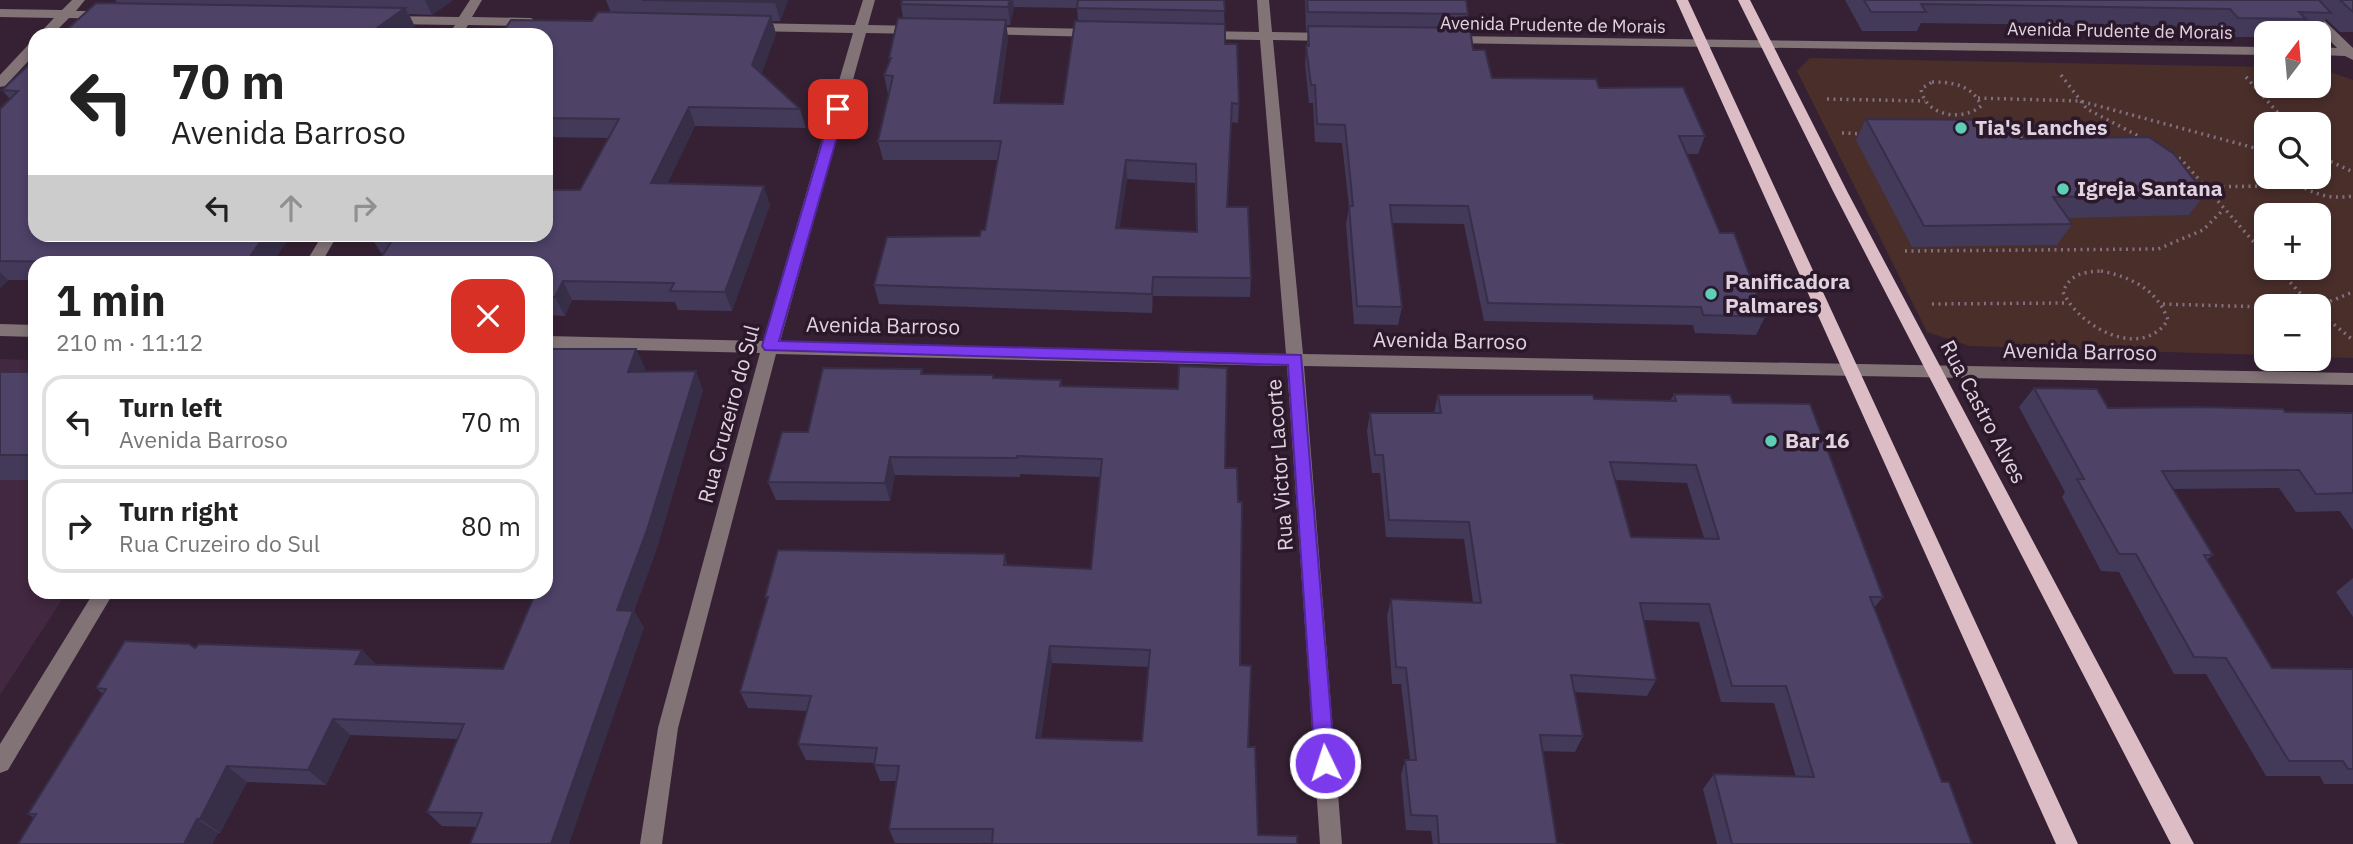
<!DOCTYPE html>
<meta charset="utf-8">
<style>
body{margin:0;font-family:"IBM Plex Sans",sans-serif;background:#f2f2f2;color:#222;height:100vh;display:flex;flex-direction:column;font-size:26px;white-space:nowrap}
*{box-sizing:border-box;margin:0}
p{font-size:23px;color:#767676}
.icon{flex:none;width:38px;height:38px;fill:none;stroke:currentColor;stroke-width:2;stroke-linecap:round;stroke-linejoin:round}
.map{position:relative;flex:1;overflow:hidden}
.sheet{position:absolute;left:28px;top:256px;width:525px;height:343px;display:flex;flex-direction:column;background:#fff;border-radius:21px;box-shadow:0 4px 10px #0003}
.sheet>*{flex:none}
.banner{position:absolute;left:28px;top:28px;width:525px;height:214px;border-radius:21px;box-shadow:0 4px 10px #0003;background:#fff;color:#222;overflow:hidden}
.needle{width:46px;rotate:16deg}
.buttons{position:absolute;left:2254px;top:21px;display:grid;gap:14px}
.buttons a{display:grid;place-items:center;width:77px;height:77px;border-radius:14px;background:#fff;box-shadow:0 4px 10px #0003;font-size:35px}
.pin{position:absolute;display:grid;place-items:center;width:60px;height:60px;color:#fff;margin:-30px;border-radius:14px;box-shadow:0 4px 10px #0006}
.me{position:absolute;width:77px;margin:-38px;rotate:356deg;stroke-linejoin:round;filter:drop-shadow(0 0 5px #0008)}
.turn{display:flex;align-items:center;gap:24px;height:147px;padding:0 28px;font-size:32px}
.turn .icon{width:91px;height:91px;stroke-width:2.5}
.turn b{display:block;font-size:49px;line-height:60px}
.lanes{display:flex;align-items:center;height:66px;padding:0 28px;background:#0003;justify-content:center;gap:35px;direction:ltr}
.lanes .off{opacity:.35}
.round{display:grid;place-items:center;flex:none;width:74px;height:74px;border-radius:21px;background:#f2f2f2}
.headline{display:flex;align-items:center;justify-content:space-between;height:119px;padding:0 28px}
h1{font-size:42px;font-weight:700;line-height:52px}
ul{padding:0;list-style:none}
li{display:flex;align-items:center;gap:21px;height:94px;margin:0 14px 10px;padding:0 14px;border:4px solid #e0e0e0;border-radius:21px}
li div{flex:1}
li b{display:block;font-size:26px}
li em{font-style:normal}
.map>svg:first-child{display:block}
.built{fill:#422840}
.green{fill:#492e2a;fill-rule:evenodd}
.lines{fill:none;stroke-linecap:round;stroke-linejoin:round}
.path{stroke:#817080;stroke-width:3.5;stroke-dasharray:2 4.5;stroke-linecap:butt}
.minor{fill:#827377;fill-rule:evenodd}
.major{fill:#dcbdc6;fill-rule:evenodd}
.wall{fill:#433959;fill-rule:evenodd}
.shaded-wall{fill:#372e48}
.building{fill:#4e4267;stroke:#372e48;stroke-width:2;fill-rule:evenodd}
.route{fill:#7c3aed;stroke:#51269a;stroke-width:2}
.poi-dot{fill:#5dceb8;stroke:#2b182a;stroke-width:2.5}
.labels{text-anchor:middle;stroke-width:7;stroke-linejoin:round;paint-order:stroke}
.far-street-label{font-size:18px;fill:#e0d3df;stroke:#2b182a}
.poi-label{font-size:21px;font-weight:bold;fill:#e0d3df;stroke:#2b182a;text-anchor:start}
.street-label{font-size:21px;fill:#e0d3df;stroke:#2b182a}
</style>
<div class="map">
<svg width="2353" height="844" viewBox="0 0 2353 844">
<rect width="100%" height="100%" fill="#362134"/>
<!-- built -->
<path class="built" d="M0,359L35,360V592H67L0,695Z"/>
<!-- green -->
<path class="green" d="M1810,58L2266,67V86H2319V68L2353,80V358L2319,357V306H2266V355L1970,346L1927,332L1797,71ZM2266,124H2319V177H2266ZM2266,215H2319V268H2266Z"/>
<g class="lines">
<!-- path -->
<path class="path" d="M2061,75L2087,109L2144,139
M2246,77L2288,124
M1932,82C1952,82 1973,85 1981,106C1962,122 1925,116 1921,89Z
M1978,98L2080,101L2266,151
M1827,99L1925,101
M1842,133L1865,134
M2014,136L2057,139
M2173,155L2181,159L2266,256
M2319,156L2353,172
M2289,177C2308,193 2328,200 2353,196
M2203,187L2266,186L2295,182
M1905,251L2158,249L2203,230L2224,209
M2277,268L2312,306
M2101,271C2131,277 2157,289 2168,320C2141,361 2079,327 2063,292C2070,274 2083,272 2101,271Z
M1932,304L2067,303
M2163,304L2266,307
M2318,306L2353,292
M2319,312L2353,340"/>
<!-- minor -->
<path class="minor" d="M72,0H85L76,11H107L113,15L107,19L69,18L52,35H38L54,18L0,17V9L62,10Z
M470,0H482L472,17L531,18L537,22L531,26L468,25L462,35H448L455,25L387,24L381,20L387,16L459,17Z
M863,0H875L868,25L919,26L926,30L919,34L866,33L780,342L1286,354L1260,40L1202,39L1195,35L1202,31L1259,32L1257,0H1269L1272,32L1328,33L1335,37L1328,41L1273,40L1303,354L2353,373V385L1304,366L1342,844H1320L1287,366L776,354L678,728L662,844H640L658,728L760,353L546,348V336L763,341L853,33L751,31L744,27L751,23L855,25Z
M2290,0H2303L2353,48V60L2345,56L2319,55V47L2337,48Z
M985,27L1097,29L1104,33L1097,37L980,34L978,31Z
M1451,36L2266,47V55L1446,43V37Z
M35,42V54L5,86L0,87V75L30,43Z
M323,234H338L322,262H306Z
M0,324L35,325V337L0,336Z
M94,592H114L8,770L0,773V744Z"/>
<!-- major -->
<path class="major" d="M1676,0H1688L2078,844H2056Z
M1738,0H1750L1848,193L2194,844H2171L1834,193Z"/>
</g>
<!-- wall -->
<path class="wall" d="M115,0H453L432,15L409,14L415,27L118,3Z
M606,0H788L780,21H772L776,34L761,74L800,109L806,128L695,126L667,184L770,205L732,311L678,310L675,302L572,300L565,316L546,315V262L381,253L369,234L580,190L609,138L546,137V35L592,21L611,13Z
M902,0H1224L1225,44L1239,104L1238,123L1231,122L1227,207L1251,278L1250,297L1153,296L1152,313L879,304L874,285L980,236L985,230L998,160H883L878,141L889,94H888L884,75L889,62V58L903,18L901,4ZM1014,7L1077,8L1078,21L1063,104L999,103L1008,38L1006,25H1010ZM1127,179L1195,183L1196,232L1119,228Z
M1305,0H1466L1468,14L1465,28L1473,50L1492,78L1599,88L1705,136L1698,154H1687L1720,233L1765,317L1756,335L1695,333L1693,325L1484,321L1464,224L1392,223L1402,307L1398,325L1354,324L1346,224L1349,207L1342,143L1315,142L1313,103H1309L1305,64L1308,31H1306Z
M1845,0H2353V32H2340L2326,19L2317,31H2297L2295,33H2266V37H2225L2217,27L1921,23L1917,31H1862Z
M35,59L273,262H35V280H8L0,289V109L10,99L2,90Z
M1866,119L2020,139L2205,194L2189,215L2067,218L2072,224L2057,245L1912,247L1856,140Z
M1179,366L1227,368L1225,468H1237L1238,502H1242L1240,665L1251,666L1248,747H1255L1258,835L1297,836V844L895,843L889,829L896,781H880L874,765V763L806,760L798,744L807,711L748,708L740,692L767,601L765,597L778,550L1005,554L1007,565L1091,569L1100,477L1020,474V477L895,475L890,501L776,500L768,482L782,432H808L823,368L922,369L923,374L993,375L994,378L1061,380L1062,387L1178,389ZM1052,663L1149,667L1142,741L1041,738Z
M645,368L644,371L703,390L657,548L634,611L644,628L476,827L442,826L427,812L458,739L350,735L326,785L247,782L220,833H218L212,844H18L34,818L28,814L103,694L96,688L195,648L362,650L376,665L503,669Z
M0,372H35V480H0Z
M2034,388L2108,408L2353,413V530L2340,511L2296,512L2279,488L2173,489L2213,555L2207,560L2272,668L2353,669V784H2324L2320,776H2266L2206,674H2174L2119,572L2101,571L2062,497L2065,492L2019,407Z
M1674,394L1733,403L1883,597L1874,608L1942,782L1972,844H1717L1703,789L1714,774L1796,777L1774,703L1721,702L1699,622L1644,620L1656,680L1647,696L1574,692L1583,736L1575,752L1542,751L1557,844H1564H1433L1431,831L1406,830L1401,775L1405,760H1410L1401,684H1392L1387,616L1391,599L1473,602L1464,539L1386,537L1380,473H1372L1367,431L1370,413H1434L1438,395L1670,401ZM1616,480L1687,483L1704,538L1631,537Z
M2353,578V617L2336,592Z"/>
<!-- shaded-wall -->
<path class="shaded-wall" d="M425,0H453L432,15Z
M776,0H788L780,21L775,2Z
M1010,0H1013L1014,7L1010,25L1008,7Z
M405,8L415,27L404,35H367Z
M771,16L776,34L758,84L752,65Z
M1006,20L1008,38L997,122L994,103Z
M689,107L695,126L658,202L651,183Z
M1126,160L1127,179L1117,247L1116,228Z
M764,186L770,205L732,311L725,292Z
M266,234H292L273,262H246Z
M0,272L8,280L0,289Z
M1153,277V296L1152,313V294Z
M563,281L572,300L565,316L555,297Z
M636,349L645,368L637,390L628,372Z
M696,371L703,390L657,548L634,611L644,628L569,844H551L617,610Z
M890,457L895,475L890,501L885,483Z
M1050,646L1052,663L1038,754L1036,738Z
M362,650L377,667L355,664Z
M333,719L350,735L326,785L308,770Z
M227,766L247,782L220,833L200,819Z
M197,819L218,833L212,844H184Z"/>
<!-- building -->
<path class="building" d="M642,0H776L775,2Z
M902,0H1010L1008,7L901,4Z
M1078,0H1224L1225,11L1077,8Z
M1307,0H1466L1468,14L1308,12Z
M1864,0H2319L2331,13L2299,12L2306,19L2238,18L2230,9L1921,4L1926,12H1871Z
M2340,0H2353V12Z
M96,3L405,8L367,35H61Z
M598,12L771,16L752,65L800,109L689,107L651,183L764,186L725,292L670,291L674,283L563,281L555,297H546V262H378L395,236L372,234H546V190H580L619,119L546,118V35H501L511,20L592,21Z
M898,18L1006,20L994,103L1063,104L1075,21L1225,24V44H1237L1239,104L1232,103L1227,207H1248L1251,278L1153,277L1152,294L874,285L887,237L980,236L981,230H985L1001,141H878L893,76L884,75L891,58H889ZM1126,160L1196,164L1197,232L1116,228Z
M1308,26L1470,28L1473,50H1485L1492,78L1596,79L1599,88L1683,87L1705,136H1679L1720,233H1734L1765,317L1703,315L1701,307L1488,303L1468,206L1390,205L1402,307L1357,306L1349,206H1353L1345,125L1317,124L1315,85H1311L1306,46H1309Z
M35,59V234H266L246,262H75L0,261V109L18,91L2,90Z
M1866,119L2004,120L2020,139L2149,137L2174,154L2205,194L2053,197L2072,224L1924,226Z
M546,349H636L628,372L696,371L647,530L617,610L633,611L551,844H470L482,813L427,812L464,724L333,719L308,770L227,766L200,819H197L184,844H18L36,814H28L106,689L96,688L125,641L189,644L195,648L199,644L362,650L355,664L503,669L536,592H546Z
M1179,366L1227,368L1225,468H1237L1238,502H1242L1240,665L1251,666L1248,747H1255L1258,835L1297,836V844H992L993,829H889L899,766L874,765L877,748L798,744L811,696L740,692L768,597H765L778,550L1005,554L1004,565L1091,569L1102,459L1017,456V458L890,457L885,483L768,482L782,432H808L823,368L922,369L921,374L993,375V378L1061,380L1060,386L1178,389ZM1050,646L1150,650L1142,741L1036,738Z
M0,372H35V455H0Z
M2034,388L2097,389L2108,408L2198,407L2283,409L2285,412L2353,413V493L2316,494L2299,470L2162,471L2213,555H2204L2272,668L2353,669V769H2348L2343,761H2289L2226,658L2194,657L2136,554H2119L2077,479H2084Z
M1674,394L1730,395L1733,403L1810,404L1883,597H1870L1942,782H1949L1972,844H1732L1714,774L1814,777L1786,686H1732L1709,604L1640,603L1656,680L1571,675L1583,736L1540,735L1557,844H1564H1439L1437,816L1411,815L1405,760H1416L1406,668L1396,667L1391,599L1481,603L1469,522L1389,520L1383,455H1375L1370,413H1441L1438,395H1593L1594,399L1676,401ZM1610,462L1696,465L1719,539L1631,537Z"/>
<!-- route -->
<path class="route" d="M838,105L845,109L779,341L1301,355L1335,763L1332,770L1325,772L1318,770L1315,763L1288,365L765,350L762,346L832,109Z"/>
<!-- markers -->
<g class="poi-dot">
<circle cx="1961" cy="128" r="7"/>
<circle cx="2063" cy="189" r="7"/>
<circle cx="1711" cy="294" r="7"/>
<circle cx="1771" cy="441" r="7"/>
</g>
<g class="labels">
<!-- far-street labels -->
<g class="far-street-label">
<text transform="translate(1553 25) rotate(1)" y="6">Avenida Prudente de Morais</text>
<text transform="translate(2120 31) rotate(1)" y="6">Avenida Prudente de Morais</text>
</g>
<!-- poi labels -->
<g class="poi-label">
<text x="1975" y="135">Tia's Lanches</text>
<text x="2077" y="196">Igreja Santana</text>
<text x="1725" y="289">Panificadora<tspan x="1725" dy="24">Palmares</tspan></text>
<text x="1785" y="448">Bar 16</text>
</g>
<!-- street labels -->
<g class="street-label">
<text transform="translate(883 326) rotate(1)" y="7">Avenida Barroso</text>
<text transform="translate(1450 341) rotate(1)" y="7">Avenida Barroso</text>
<text transform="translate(2080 352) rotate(1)" y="7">Avenida Barroso</text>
<text transform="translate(1983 412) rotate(62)" y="7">Rua Castro Alves</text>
<text transform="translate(729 414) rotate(-75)" y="7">Rua Cruzeiro do Sul</text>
<text transform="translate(1280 465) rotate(-94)" y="7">Rua Victor Lacorte</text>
</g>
</g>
</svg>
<div class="buttons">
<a><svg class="needle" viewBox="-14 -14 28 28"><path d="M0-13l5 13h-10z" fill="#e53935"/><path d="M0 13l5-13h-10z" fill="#767676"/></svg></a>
<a><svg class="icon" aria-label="search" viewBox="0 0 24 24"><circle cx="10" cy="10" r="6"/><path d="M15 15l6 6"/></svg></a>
<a>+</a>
<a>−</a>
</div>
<div class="pin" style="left:838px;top:109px;background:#d93025"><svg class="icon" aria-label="arrive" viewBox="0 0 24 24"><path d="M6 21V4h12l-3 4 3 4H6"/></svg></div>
<svg class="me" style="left:1325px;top:763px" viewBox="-20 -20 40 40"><circle r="17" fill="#7c3aed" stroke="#fff" stroke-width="3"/><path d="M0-11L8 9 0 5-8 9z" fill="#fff"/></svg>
<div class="banner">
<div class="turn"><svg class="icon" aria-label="left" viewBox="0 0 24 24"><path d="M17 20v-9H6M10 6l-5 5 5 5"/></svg><div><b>70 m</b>Avenida Barroso</div></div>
<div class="lanes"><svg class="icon" aria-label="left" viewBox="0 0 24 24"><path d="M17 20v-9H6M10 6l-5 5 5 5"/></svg><svg class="icon off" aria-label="ahead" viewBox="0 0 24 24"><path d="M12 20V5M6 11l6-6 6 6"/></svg><svg class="icon off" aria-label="right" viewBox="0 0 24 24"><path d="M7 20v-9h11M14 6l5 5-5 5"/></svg></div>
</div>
<section class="sheet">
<div class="headline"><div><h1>1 min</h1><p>210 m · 11:12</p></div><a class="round" style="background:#d93025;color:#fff"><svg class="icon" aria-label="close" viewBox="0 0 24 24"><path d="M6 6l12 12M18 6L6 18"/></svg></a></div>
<ul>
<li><svg class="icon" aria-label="left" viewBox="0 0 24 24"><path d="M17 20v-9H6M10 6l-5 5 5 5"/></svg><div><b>Turn left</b><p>Avenida Barroso</p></div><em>70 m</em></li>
<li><svg class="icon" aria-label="right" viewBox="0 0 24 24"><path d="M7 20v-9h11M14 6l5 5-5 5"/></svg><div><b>Turn right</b><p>Rua Cruzeiro do Sul</p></div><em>80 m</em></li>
</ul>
</section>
</div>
